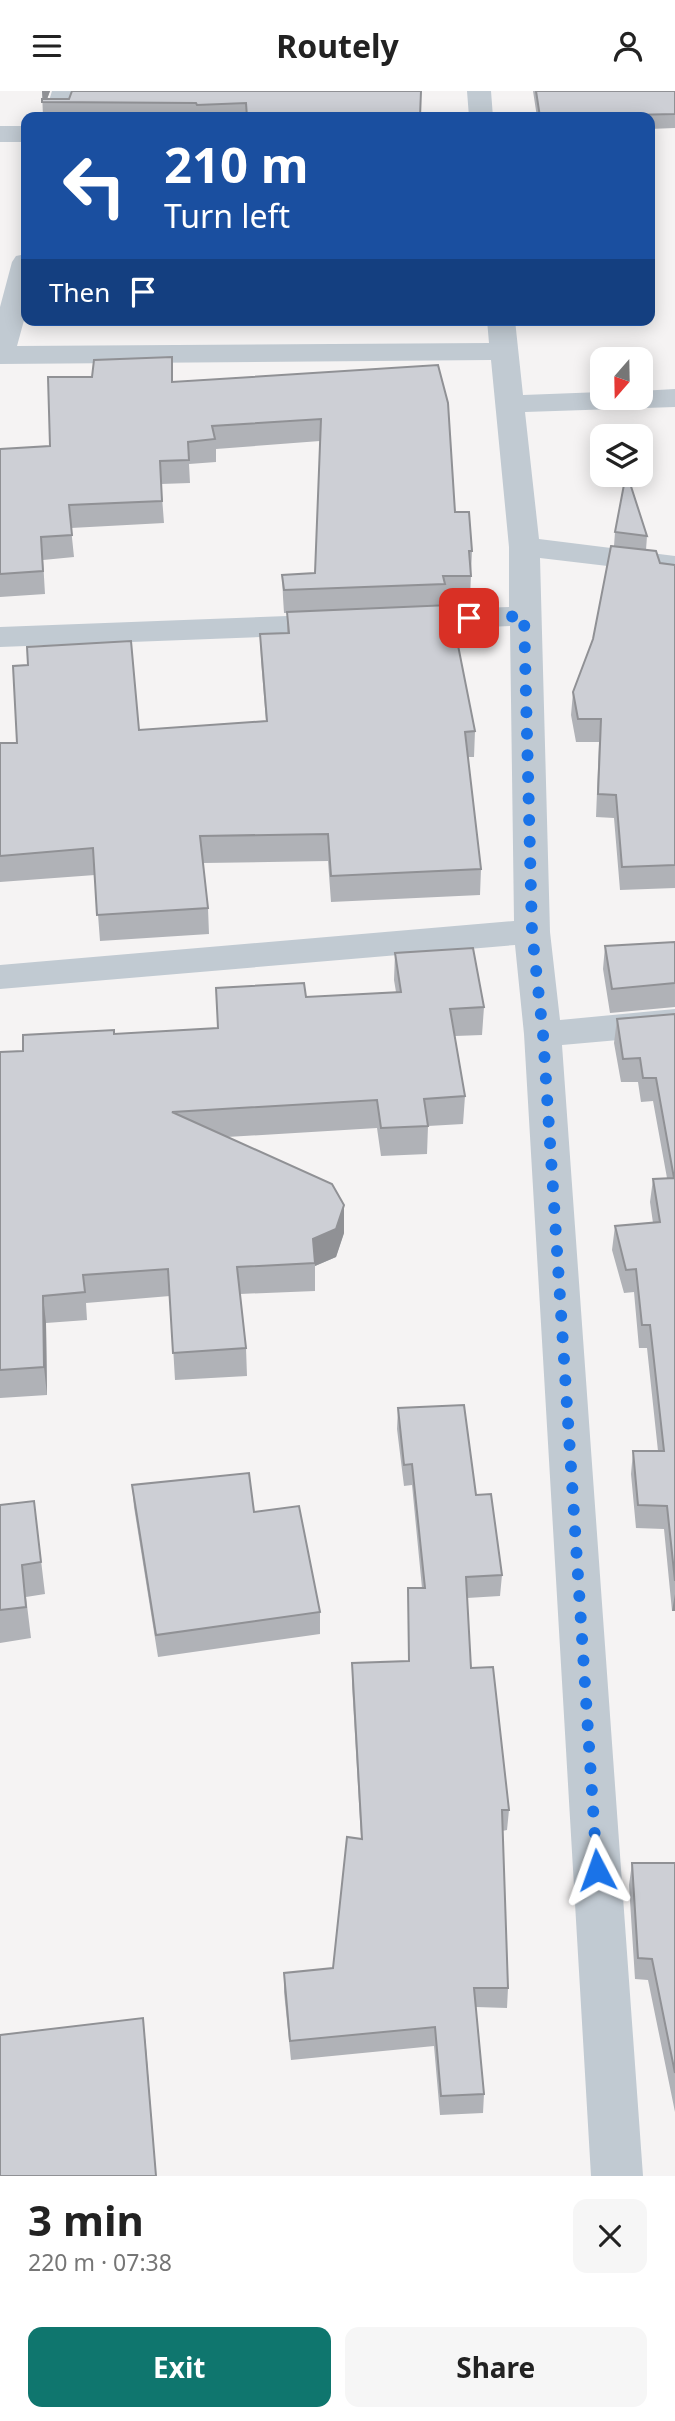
<!DOCTYPE html>
<meta charset="utf-8">
<style>
body{margin:0;font-family:"Noto Sans",sans-serif;background:#f6f6f6;color:#222;height:100vh;display:flex;flex-direction:column;font-size:26px;white-space:nowrap}
*{box-sizing:border-box;margin:0}
p{font-size:23px;color:#767676}
.icon{flex:none;width:38px;height:38px;fill:none;stroke:currentColor;stroke-width:2;stroke-linecap:round;stroke-linejoin:round}
.map{position:relative;height:2085px;overflow:hidden}
.sheet{display:flex;flex-direction:column;background:#fff;flex:1}
.sheet>*{flex:none}
.top-card{position:absolute;left:21px;top:21px;width:634px;height:214px;border-radius:14px;box-shadow:0 4px 18px #0003;background:#1a4fa0;color:#fff;overflow:hidden}
.needle{width:46px;rotate:200deg}
.buttons{position:absolute;left:590px;top:256px;display:grid;gap:14px}
.buttons a{display:grid;place-items:center;width:63px;height:63px;border-radius:14px;background:#fff;box-shadow:0 4px 18px #0003;font-size:35px}
.pin{position:absolute;display:grid;place-items:center;width:60px;height:60px;color:#fff;margin:-30px;border-radius:14px;box-shadow:0 4px 10px #0006}
.me{position:absolute;width:77px;margin:-38px;rotate:356deg;stroke-linejoin:round;filter:drop-shadow(0 0 5px #0008)}
.turn{display:flex;align-items:center;gap:24px;height:147px;padding:0 28px;font-size:32px}
.turn .icon{width:91px;height:91px;stroke-width:2.5}
.turn b{display:block;font-size:49px;line-height:60px}
.then{display:flex;align-items:center;height:66px;padding:0 28px;background:#0003;gap:14px;font-size:26px}
.round{display:grid;place-items:center;flex:none;width:74px;height:74px;border-radius:14px;background:#f6f6f6}
.headline{display:flex;align-items:center;justify-content:space-between;height:119px;padding:0 28px}
h1{font-size:42px;font-weight:700;line-height:52px}
.primary-button{display:flex;gap:14px;margin-top:auto;padding:14px 28px}
.primary-button a{flex:1;height:80px;border-radius:14px;background:#0f766e;color:#fff;font-size:28px;font-weight:700;line-height:80px;text-align:center}
.primary-button a+a{background:#f6f6f6;color:#222}
header{display:flex;justify-content:space-between;align-items:center;height:91px;padding:0 28px;background:#fff;font-size:32px;font-weight:700}
.map>svg:first-child{display:block}
.lines{fill:none;stroke-linecap:round;stroke-linejoin:round}
.minor{fill:#c1cad2;fill-rule:evenodd}
.wall{fill:#b0b2b7}
.shaded-wall{fill:#909195}
.building{fill:#cdcfd5;stroke:#909195;stroke-width:2}
.route{stroke:#1a73e8;stroke-width:12;stroke-dasharray:0 21.6}
</style>
<header><svg class="icon" aria-label="menu" viewBox="0 0 24 24"><path d="M4 6h16M4 12h16M4 18h16"/></svg>Routely<svg class="icon" aria-label="person" viewBox="0 0 24 24"><circle cx="12" cy="8" r="4"/><path d="M4 21q1-7 8-7t8 7"/></svg></header>
<div class="map">
<svg width="675" height="2085" viewBox="0 0 675 2085">
<rect width="100%" height="100%" fill="#f5f3f3"/>
<g class="lines">
<!-- minor -->
<path class="minor" d="M52,0H76L69,26H44Z
M467,0H491L493,26H469Z
M0,35H26V51H0Z
M26,163V222L17,255L489,252L487,229H515L523,304L602,301V306H640V300L675,298V316L525,321L539,448L675,465V483L540,467L550,841L560,929L675,918V944L562,954L643,2085H591L524,943L515,854L0,898V874L514,830L510,535L400,540L389,537L384,530L389,523L400,520L509,516V456L491,269L0,273V216L12,171L16,165Z
M340,523L351,526L356,533L351,540L340,543L0,556V536Z"/>
</g>
<!-- wall -->
<path class="wall" d="M42,0H50L47,8L421,0L420,26H43Z
M533,0H675V37L649,38V26H537Z
M426,229H485L484,230Z
M517,229H551V231L518,230Z
M438,274L455,421L472,460L470,507L444,508V515L475,640L474,666H468L481,778L480,804L331,811L328,770L203,772L208,817L209,843L100,850L95,784L0,791V652H17L139,639L266,630L261,569L260,543L287,542V522H284L283,506L282,484L315,482L320,350L216,358V371L189,373L190,392L161,393L164,432L71,437L74,466L43,469L45,503L0,506V358L50,355L173,291Z
M615,441L647,445L646,459L614,455Z
M660,472L675,474V797L620,799L614,727L596,726L599,651H576L571,624L573,601Z
M675,851V916L610,922L603,878L605,855Z
M395,862L484,916L482,944L455,945L465,1005L463,1033L428,1035L427,1063L381,1065L377,1037L227,1046L344,1114V1142L336,1166L315,1175V1200L240,1203L246,1257L247,1285L175,1289L170,1205L86,1212L87,1229L46,1232L47,1304L0,1307V961L23,960L114,943L218,937L306,906L396,901L394,889Z
M675,923V1520H672L664,1438L636,1437L631,1383L633,1360H658L647,1257H639L634,1201L624,1202L612,1159L615,1135L653,1132L650,1111L653,1088L667,1087L653,1010L641,1011L638,991H621L614,952L617,928Z
M398,1317L476,1404L502,1484L500,1505L467,1507L471,1577L509,1719L507,1739L502,1740L508,1897L507,1917L476,1916L484,2003L483,2022L440,2024L434,1955L291,1969L284,1901V1882L333,1877L361,1747L352,1593V1572L408,1570V1497H422L412,1394L404,1395L397,1338Z
M132,1394L254,1421L320,1521V1543L158,1566L134,1416Z
M34,1410L45,1503L26,1506L31,1547L0,1552V1414Z
M632,1772H675V2021L648,1889L635,1888L629,1794Z"/>
<!-- shaded-wall -->
<path class="shaded-wall" d="M42,0H50L46,11H43Z
M344,1114V1142L336,1166L315,1175L313,1148Z
M43,1205L46,1232L47,1304L44,1276Z
M675,1503V1520H672Z
M143,1927L146,1957L156,2085Z"/>
<!-- building -->
<path class="building" d="M72,0H421L420,26H247L246,12L197,14L196,12L42,11V8H69Z
M536,0H675V23L540,26Z
M172,266V291L438,274L448,312L455,421H469L472,460H469L471,485H443L445,493L284,499L282,484L315,482L321,328L212,335L215,348L188,351L189,369L160,370L162,410L69,414L72,444L41,446L43,480L0,483V358L50,355L48,286H92L94,269Z
M626,383H627L647,445L615,441Z
M611,455L656,460L660,472L675,474V774L622,776L616,704L598,703L601,628H578L573,601L593,548Z
M450,514L475,640L465,641L481,778L331,785L328,743L200,745L208,817L97,824L93,757L0,765V652H17L13,575L28,574L27,556L131,550L139,639L267,630L260,543L289,542L287,521Z
M675,851V892L612,898L605,855Z
M473,857L484,916L450,918L465,1005L424,1008L428,1035L381,1037L377,1009L172,1021L332,1093L344,1114L336,1138L313,1148L315,1172L237,1176L246,1257L173,1262L168,1178L83,1184L85,1201L43,1205L44,1276L0,1279V961L23,960V944L114,939V943L218,937L216,897L304,892L306,906L401,901L395,862Z
M675,923V1490L667,1415L638,1414L633,1360H664L650,1234H642L636,1178L626,1179L615,1135L660,1131L653,1088L674,1087L656,987H643L640,967L623,968L617,928Z
M464,1314L476,1404L491,1403L502,1484L466,1486L471,1577L493,1576L509,1719H502L508,1897H474L484,2003L441,2005L435,1936L290,1950L284,1882L333,1877L347,1746L362,1748L352,1572L409,1570L408,1497H425L412,1373L404,1374L398,1317Z
M249,1382L254,1421L299,1415L320,1521L156,1544L132,1394Z
M34,1410L41,1471L22,1474L26,1516L0,1519V1414Z
M632,1772H675V1982L652,1868L638,1867Z
M143,1927L156,2085H0V1944Z"/>
<g class="lines">
<!-- route -->
<path class="route" d="M469,527L524,525L532,841L543,943L597,1779"/>
</g>
</svg>
<div class="buttons">
<a><svg class="needle" viewBox="-14 -14 28 28"><path d="M0-13l5 13h-10z" fill="#e53935"/><path d="M0 13l5-13h-10z" fill="#767676"/></svg></a>
<a><svg class="icon" aria-label="layers" viewBox="0 0 24 24"><path d="M12 4l9 5-9 5-9-5zM3 14l9 5 9-5"/></svg></a>
</div>
<div class="pin" style="left:469px;top:527px;background:#d93025"><svg class="icon" aria-label="arrive" viewBox="0 0 24 24"><path d="M6 21V4h12l-3 4 3 4H6"/></svg></div>
<svg class="me" style="left:597px;top:1779px" viewBox="-20 -20 40 40"><path d="M0-17L14 15 0 8-14 15z" fill="#1a73e8" stroke="#fff" stroke-width="4"/></svg>
<div class="top-card">
<div class="turn"><svg class="icon" aria-label="left" viewBox="0 0 24 24"><path d="M17 20v-9H6M10 6l-5 5 5 5"/></svg><div><b>210 m</b>Turn left</div></div>
<div class="then">Then<svg class="icon" aria-label="arrive" viewBox="0 0 24 24"><path d="M6 21V4h12l-3 4 3 4H6"/></svg></div>
</div>
</div>
<section class="sheet">
<div class="headline"><div><h1>3 min</h1><p>220 m · 07:38</p></div><a class="round"><svg class="icon" aria-label="close" viewBox="0 0 24 24"><path d="M6 6l12 12M18 6L6 18"/></svg></a></div>
<div class="primary-button"><a>Exit</a><a>Share</a></div>
</section>
